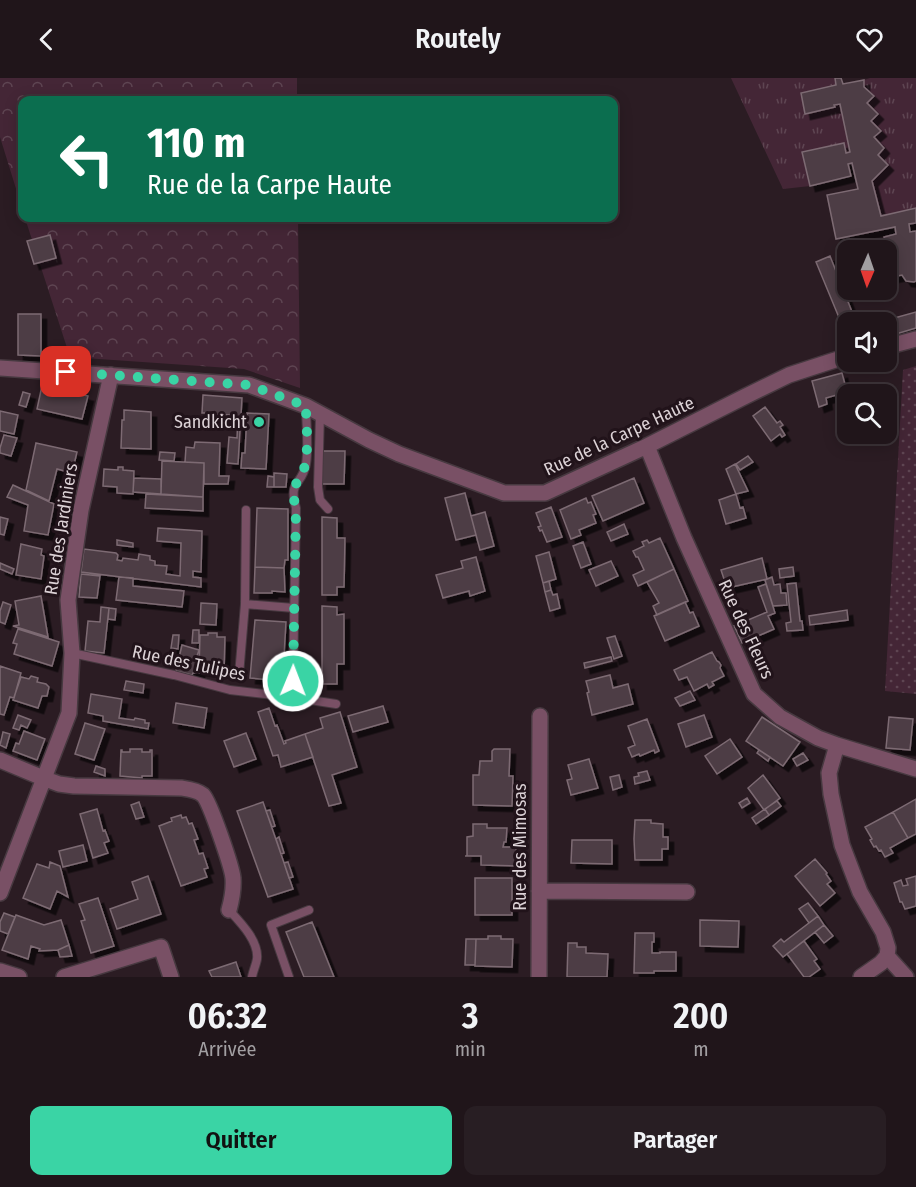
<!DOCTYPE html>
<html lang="fr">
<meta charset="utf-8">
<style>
body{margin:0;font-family:"Fira Sans Condensed",sans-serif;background:#281e23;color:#f1f3f6;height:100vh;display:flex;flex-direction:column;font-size:22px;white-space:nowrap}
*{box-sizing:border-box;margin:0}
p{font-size:20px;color:#a29fa2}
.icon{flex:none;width:33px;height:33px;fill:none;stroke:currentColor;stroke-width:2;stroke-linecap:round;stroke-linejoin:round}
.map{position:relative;height:899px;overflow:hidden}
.details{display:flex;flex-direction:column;background:#20151a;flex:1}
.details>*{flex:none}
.banner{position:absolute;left:18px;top:18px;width:600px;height:126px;border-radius:12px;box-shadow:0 3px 15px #0003,0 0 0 2px #3d3439;background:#0b6e4f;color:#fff;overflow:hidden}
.needle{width:39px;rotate:182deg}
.controls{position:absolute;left:837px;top:162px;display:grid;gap:12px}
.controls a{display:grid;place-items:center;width:60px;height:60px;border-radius:12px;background:#20151a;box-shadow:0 3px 15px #0003,0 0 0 2px #3d3439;font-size:30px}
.pin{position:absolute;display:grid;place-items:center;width:51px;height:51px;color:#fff;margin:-26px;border-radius:12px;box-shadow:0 3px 9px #0006}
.me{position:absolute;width:66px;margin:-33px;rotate:1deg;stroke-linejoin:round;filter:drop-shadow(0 0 4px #0008)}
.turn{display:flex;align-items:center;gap:21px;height:126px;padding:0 30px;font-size:27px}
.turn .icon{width:78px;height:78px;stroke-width:2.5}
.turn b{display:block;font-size:42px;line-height:51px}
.eta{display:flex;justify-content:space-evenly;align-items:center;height:102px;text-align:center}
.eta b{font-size:36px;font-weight:600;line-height:42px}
.primary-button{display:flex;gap:12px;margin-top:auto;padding:12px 30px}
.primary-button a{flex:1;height:69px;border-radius:12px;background:#3ad4a5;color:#111;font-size:24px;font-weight:600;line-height:69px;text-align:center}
.primary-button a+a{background:#281e23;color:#f1f3f6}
header{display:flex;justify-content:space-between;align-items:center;height:78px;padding:0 30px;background:#20151a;font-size:27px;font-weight:600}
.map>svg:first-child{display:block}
.grass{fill:url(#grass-dots)}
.forest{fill:url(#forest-crowns)}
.park{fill:url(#park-tufts)}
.building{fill:#4d3d45;stroke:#7d6b73;stroke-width:1.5;filter:url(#shadow)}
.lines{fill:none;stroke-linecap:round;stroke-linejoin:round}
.lane-casing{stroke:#473940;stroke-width:10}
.street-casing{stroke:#473940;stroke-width:18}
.lane{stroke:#795065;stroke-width:8}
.street{stroke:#795065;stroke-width:15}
.route{stroke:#3ad4a5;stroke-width:10;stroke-dasharray:0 18}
.poi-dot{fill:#3ad4a5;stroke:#21131a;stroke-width:2}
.labels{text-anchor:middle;stroke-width:6;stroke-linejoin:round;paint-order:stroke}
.poi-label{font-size:18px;fill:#dcd2d6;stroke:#21131a;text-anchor:end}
.street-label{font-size:18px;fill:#dcd2d6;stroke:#21131a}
</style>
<header><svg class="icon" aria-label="back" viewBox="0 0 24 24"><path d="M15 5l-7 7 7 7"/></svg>Routely<svg class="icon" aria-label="heart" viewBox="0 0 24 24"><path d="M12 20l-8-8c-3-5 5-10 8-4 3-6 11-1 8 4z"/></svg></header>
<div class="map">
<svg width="916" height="899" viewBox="0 0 916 899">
<defs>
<pattern id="grass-dots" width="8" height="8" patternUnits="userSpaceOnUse" patternTransform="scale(1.5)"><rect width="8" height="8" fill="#442636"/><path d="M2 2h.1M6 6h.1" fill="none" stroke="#5e4552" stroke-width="1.8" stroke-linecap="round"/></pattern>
<pattern id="forest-crowns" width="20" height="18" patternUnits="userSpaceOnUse" patternTransform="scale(1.5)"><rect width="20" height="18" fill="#442636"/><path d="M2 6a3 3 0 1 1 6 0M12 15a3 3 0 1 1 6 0" fill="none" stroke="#5e4552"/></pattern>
<pattern id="park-tufts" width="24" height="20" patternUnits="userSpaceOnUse" patternTransform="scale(1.5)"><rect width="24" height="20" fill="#442636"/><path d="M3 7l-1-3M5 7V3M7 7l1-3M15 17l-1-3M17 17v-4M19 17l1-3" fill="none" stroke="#5e4552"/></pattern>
<filter id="shadow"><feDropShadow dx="5.5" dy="5.5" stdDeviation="0" flood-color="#0009"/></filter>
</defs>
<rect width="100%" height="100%" fill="#2b1c23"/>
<!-- grass -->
<path class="grass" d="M916,288V616L885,613L903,292Z"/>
<!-- forest -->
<path class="forest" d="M0,0H297V22H22V130L0,59Z
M25,140H298L300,310L244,291L70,279Z"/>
<!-- park -->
<path class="park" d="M731,0H835L836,7L801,15L806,36L835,29L834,27L840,26L850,74L846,75L835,67L802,74L810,108L783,111Z
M870,0H916V130L881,138L872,103L888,87L878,77L884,70L874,59L881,53L871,43L867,25L874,18L864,9V2Z"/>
<!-- building -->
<path class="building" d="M835,0H841L843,6L864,2V9L874,18L867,25L878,36L871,43L881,53L874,59L884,70L878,77L888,87L872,103L881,138L916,130V145L909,146L910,154L916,153V203L914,204L906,203L902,197L892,199L890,189L886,188V172H881L886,169L884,159L896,156L895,149L836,161L827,117L858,111L852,85L848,86L851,98L810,108L802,74L844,65L846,75L850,74L840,26L834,27L835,29L805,36L801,15L836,7Z
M50,157L56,180L34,186L27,163Z
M830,178L856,244H848V254H845L816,184Z
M916,234V250L886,259V244H880Z
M18,236H41V278L18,277Z
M842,295L847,314L826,320L827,326L819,329L812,303Z
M58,300L82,306L80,316L88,318L82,341L37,331L43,303L57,306Z
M23,314L30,316L26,329L19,327Z
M203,317L242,320L238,386L227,385L229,359L237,360L238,338L219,336L218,340L206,339L207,335H202Z
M765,329L777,345L780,343L783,347L780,349L785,357L782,359L780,356L771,363L753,338Z
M124,332L151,334V371L121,370L122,342H124Z
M0,333L18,337L14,356L0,353Z
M247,335L269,336L266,391L241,390L242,375H245Z
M4,357L17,360L11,378L0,375V370Z
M195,364L220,365L219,398H229L228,406H204V385L185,384L186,369L194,370Z
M36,365L77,374L72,395L57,391L49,423L26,412Z
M322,373H345L344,406H321Z
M160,374L175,375L174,383L159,382Z
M748,378L753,384L740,392L736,386Z
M162,383L204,385L203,419L161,416Z
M735,386L748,413L736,416L726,391Z
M118,389H123V392L134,393L133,416L117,415V409L103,408L104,391L118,392Z
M274,395L287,396L286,409H274Z
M268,398L274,399V409H267Z
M134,400L161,401V416L133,414Z
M634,400L644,425L603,443L592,418Z
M13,407L54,426L48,457L24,453L28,427L7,419Z
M465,415L476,457L456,462L445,420Z
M146,416L203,419V433L145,430Z
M736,416L740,430L743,429L746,440L726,446L719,422Z
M586,420L588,425L591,424L596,436L593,437L596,445L579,452L581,457L571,461L560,432Z
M551,429L562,459L547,464L542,452L540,453L538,449L541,448L536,435Z
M257,430L288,431V482H285L284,490L255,489Z
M485,434L494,468L480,472L471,438Z
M0,439L8,441L4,457L0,456Z
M322,439L337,440V460H345L344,509H337V517H322Z
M624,446L628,456L611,463L607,454Z
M158,450L202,453L201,494L193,493V499L201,500V509L81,494L84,471L116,475L118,477L117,482L122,483L123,480L138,482L139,476L150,478V482L155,483V487L167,488L166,496L180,498L181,465L157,463Z
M660,460L674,491L638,508L633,497L644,492L638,479H636L633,473L644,468L642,464L647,462L649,465Z
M117,462L133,465V469L117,467Z
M583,464L591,486L581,490L573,468Z
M21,466L42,471L41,477L44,478L41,501L16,497Z
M549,474L556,501L543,505L536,478Z
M476,479L485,513L470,518L469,513L443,520L436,497L463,490L461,483Z
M762,480L767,501L727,510L721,492Z
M611,483L618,498L596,508L589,492Z
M0,485L14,491L12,496L0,491Z
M255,489L284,490L285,514L272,513V515H254Z
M793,489L794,498L780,500L779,491Z
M674,491L688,523L657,537L653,528L659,525L647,504Z
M81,496L100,498L97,520L79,519Z
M119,499L133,500V508L184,513L182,529L116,522Z
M772,499L774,507L780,506L781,515H786L787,527L773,528L765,502Z
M549,503L551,512L545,514L543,505Z
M796,505L800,543H802L803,552L787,553L786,545L791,544L787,506Z
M766,506L775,535L768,538L774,551L742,565L734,548L767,534L758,509Z
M551,512L553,517L557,516L560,530L550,533L545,514Z
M41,518L48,559L13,548L19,547L15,523Z
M3,524L11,527L5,546L0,544V533Z
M685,524L690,535L693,534L699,548L665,563L654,538Z
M201,525L217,526L216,547L200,546Z
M322,528L337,529V537L344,536V586H337V606H322Z
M101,529L109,530L104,575L85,573L88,543L100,544Z
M109,530L116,531L115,542L108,541Z
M847,532L848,542L810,547L809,538Z
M255,542L286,544L283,595H281L280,603L250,600Z
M18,551L59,564L52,588L14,576L17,566L13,565Z
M193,552H199V565H192Z
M208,555H217V559H225L224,594L199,592L200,557H208Z
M173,557H179L178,571L171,570Z
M615,558L622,578L614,581L607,560Z
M182,567L199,572L197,578H199V595H193L192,597L176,593Z
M712,574L717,583L719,584L721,587L720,590L724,598L712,604L714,607L709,610L707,606L694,613L687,599L679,602L674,592Z
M611,579L612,583L585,590L584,585Z
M0,588L21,595L14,620L10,619L4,637L0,636Z
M610,597L613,610L628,606L633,626L592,637L587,615L589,614L586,603Z
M31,598L38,600L37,604L46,606L49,609L47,618H42L38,630L13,622L21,599L29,601Z
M126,603L144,606L143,615L124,612Z
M690,613L695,622L680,628L675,620Z
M91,616L122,621L119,640L134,642L135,640L145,642V645H149L148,651L103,643V638L88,635Z
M176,625L207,630L204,650L173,645Z
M383,628L388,644L353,654L348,638Z
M269,630L275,648L277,647L284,666L286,665L285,663L305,656L313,679L281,689L278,677L273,678L258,634Z
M340,634L357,689L332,697L341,725L329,728L305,656L323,650L320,640Z
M18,637L31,642L27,650L21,647L19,652L13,650Z
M704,637L712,659L686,669L678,646Z
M762,639L800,664L783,688L746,663Z
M889,639L913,641L910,672L886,670Z
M647,641L659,673L655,675L654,672L640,678L639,676L632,679L628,670L635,667L628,648Z
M85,645L105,651L94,682L75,676Z
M24,653L45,661L37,682L13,673L16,665L19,666Z
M3,654L10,656L6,670L0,667Z
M246,655L256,681L234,689L224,663Z
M730,661L742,679L717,696L705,678Z
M130,671H142V674H150V672H152V698H142V700L120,698L121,672H122V674H130Z
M494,671H510L509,698H513L512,728L473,727V697H479L480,683H492V673Z
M759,672L770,679L768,683L757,675Z
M803,675L808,682L797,688L793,681Z
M589,681L598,710L571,717L567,702L572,701L568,687Z
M96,688L105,691V698L94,694Z
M647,693L650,702L635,706L634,699L639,698L638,695Z
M619,697L622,709L613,712L610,699Z
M763,697L780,720L764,732L748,710Z
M747,720L750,725L742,730L739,725Z
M916,721V756L908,760L893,734Z
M777,723L781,728L769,737L765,731Z
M139,724L144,739L136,741L131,727Z
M263,724L293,811L268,819L237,733Z
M97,731L103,753L105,752L109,763L104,765L108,775L93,780L80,736Z
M765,731L769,737L756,746L752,740Z
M270,732L275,748L272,749L266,733Z
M893,734L908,760L890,770L893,775L885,779L881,772L879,773L876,768L874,769L870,762L872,761L865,749Z
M181,737L182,740L186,739L189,746L192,745L198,761L194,762L199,776L203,775L208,790L204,791L207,799L181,808L159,748L172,743L171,740Z
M635,742H651V745L663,746V759H668V771H662V782H635L634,761Z
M473,746H487V750H507L506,764H504L503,769H516V788L481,787V778H465H467V759L473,758Z
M279,759L284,775L281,776L276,761Z
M572,762H612V786L571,785Z
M83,767L87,783L63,789L59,773Z
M815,781L827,795L826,796L831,803L827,806L835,815L820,828L795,798Z
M50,784L60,788L68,819L57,813L50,831L23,820L37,786L49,790Z
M288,784L293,799L289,800L284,785Z
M148,798L161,836L117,851L110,831L138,821L132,804Z
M916,798V828L905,831L902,824H900L894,805L901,802L903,808L908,807L906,801Z
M475,800H512V837H475Z
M98,820L114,868L91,875L81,843L85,842L79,826Z
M808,825L818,838L809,845L799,831Z
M4,835L15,839L8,856L0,853V844Z
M16,837L44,847L61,842L69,867L58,872L39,873L40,871L31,868L28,881L2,872Z
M818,838L824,847L783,879L773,868L781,861L784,864Z
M700,842L739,843L738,869L700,868Z
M312,844L334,899H304L286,854Z
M824,847L833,858L824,865L815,854Z
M635,855H654V864H652V875H660V874H676V893H654V895H634Z
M488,858H501V861H513L512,889L475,888L476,861H488Z
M466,861H476L475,887H465Z
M804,863L817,881L814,883L820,891L809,899H804L787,876Z
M568,865H577V869H586V875L608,876L607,899H567Z
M69,867L72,878L60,879L58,872Z
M236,884L241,899H212L209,893Z"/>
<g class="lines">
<!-- lane casing -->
<g class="lane-casing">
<path id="lane" d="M320,336L318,409L320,422L328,431
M245,526L294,530
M72,575L174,597L230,612L291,619L336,626
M239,597L245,526L246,432
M293,603L296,430C288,402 302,408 306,386C309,367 306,347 306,328
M229,832C240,844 259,863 257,881C256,887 253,893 252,899
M289,899L271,847L309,832"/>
</g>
<!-- street casing -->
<g class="street-casing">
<path id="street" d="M886,269L916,261
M0,290L249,307L306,328L369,362L399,376L504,415H545L647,368L744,319L789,297L832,283L848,278
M647,368L684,460L754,616L780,639L818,660L837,667L916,691
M837,667L829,695L831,716L842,767L860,814L883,854L888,870L887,878L906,899
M0,682L43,700L59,706L74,708L181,710C188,711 197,712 203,717C210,724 232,789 233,800C234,812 232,821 229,832
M539,813L687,814
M0,815L69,635L72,575L68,522L81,432L111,297
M0,893L19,899
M64,899L161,869L171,899
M539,899L540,638
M861,899L881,885L887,878"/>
</g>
<!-- lane -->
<use href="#lane" class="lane"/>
<!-- street -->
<use href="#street" class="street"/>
</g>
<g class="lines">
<!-- route -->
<path class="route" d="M66,294L249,307L306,328C306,347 309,367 305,386C302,407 288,402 296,430L293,603"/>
</g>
<!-- markers -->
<circle class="poi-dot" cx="259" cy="344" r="6"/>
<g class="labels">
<!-- poi labels -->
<g class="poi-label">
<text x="247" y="350">Sandkicht</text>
</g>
<!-- street labels -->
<g class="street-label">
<text transform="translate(619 358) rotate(-25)" y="6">Rue de la Carpe Haute</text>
<text transform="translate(61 451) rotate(-81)" y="6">Rue des Jardiniers</text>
<text transform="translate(746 551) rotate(65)" y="6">Rue des Fleurs</text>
<text transform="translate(189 585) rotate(12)" y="6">Rue des Tulipes</text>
<text transform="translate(520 769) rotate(-90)" y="6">Rue des Mimosas</text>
</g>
</g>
</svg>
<div class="controls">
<a><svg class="needle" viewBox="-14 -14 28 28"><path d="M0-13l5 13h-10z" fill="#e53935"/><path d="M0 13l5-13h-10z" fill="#a29fa2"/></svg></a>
<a><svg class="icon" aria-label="sound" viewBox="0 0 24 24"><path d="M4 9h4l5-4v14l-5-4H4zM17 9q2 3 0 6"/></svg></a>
<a><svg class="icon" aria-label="search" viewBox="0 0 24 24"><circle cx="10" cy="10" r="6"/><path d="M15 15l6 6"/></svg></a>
</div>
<div class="pin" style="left:66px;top:294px;background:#d93025"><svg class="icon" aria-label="arrive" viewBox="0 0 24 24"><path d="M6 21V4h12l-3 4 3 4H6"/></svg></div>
<svg class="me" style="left:293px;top:603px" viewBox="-20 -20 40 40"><circle r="17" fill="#3ad4a5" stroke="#fff" stroke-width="3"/><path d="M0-11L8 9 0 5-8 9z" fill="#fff"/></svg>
<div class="banner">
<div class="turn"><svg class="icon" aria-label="left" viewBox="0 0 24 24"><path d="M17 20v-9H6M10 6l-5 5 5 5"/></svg><div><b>110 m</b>Rue de la Carpe Haute</div></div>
</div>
</div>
<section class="details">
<div class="eta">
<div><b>06:32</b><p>Arrivée</p></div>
<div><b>3</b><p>min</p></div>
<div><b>200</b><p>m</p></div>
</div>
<div class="primary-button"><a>Quitter</a><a>Partager</a></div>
</section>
